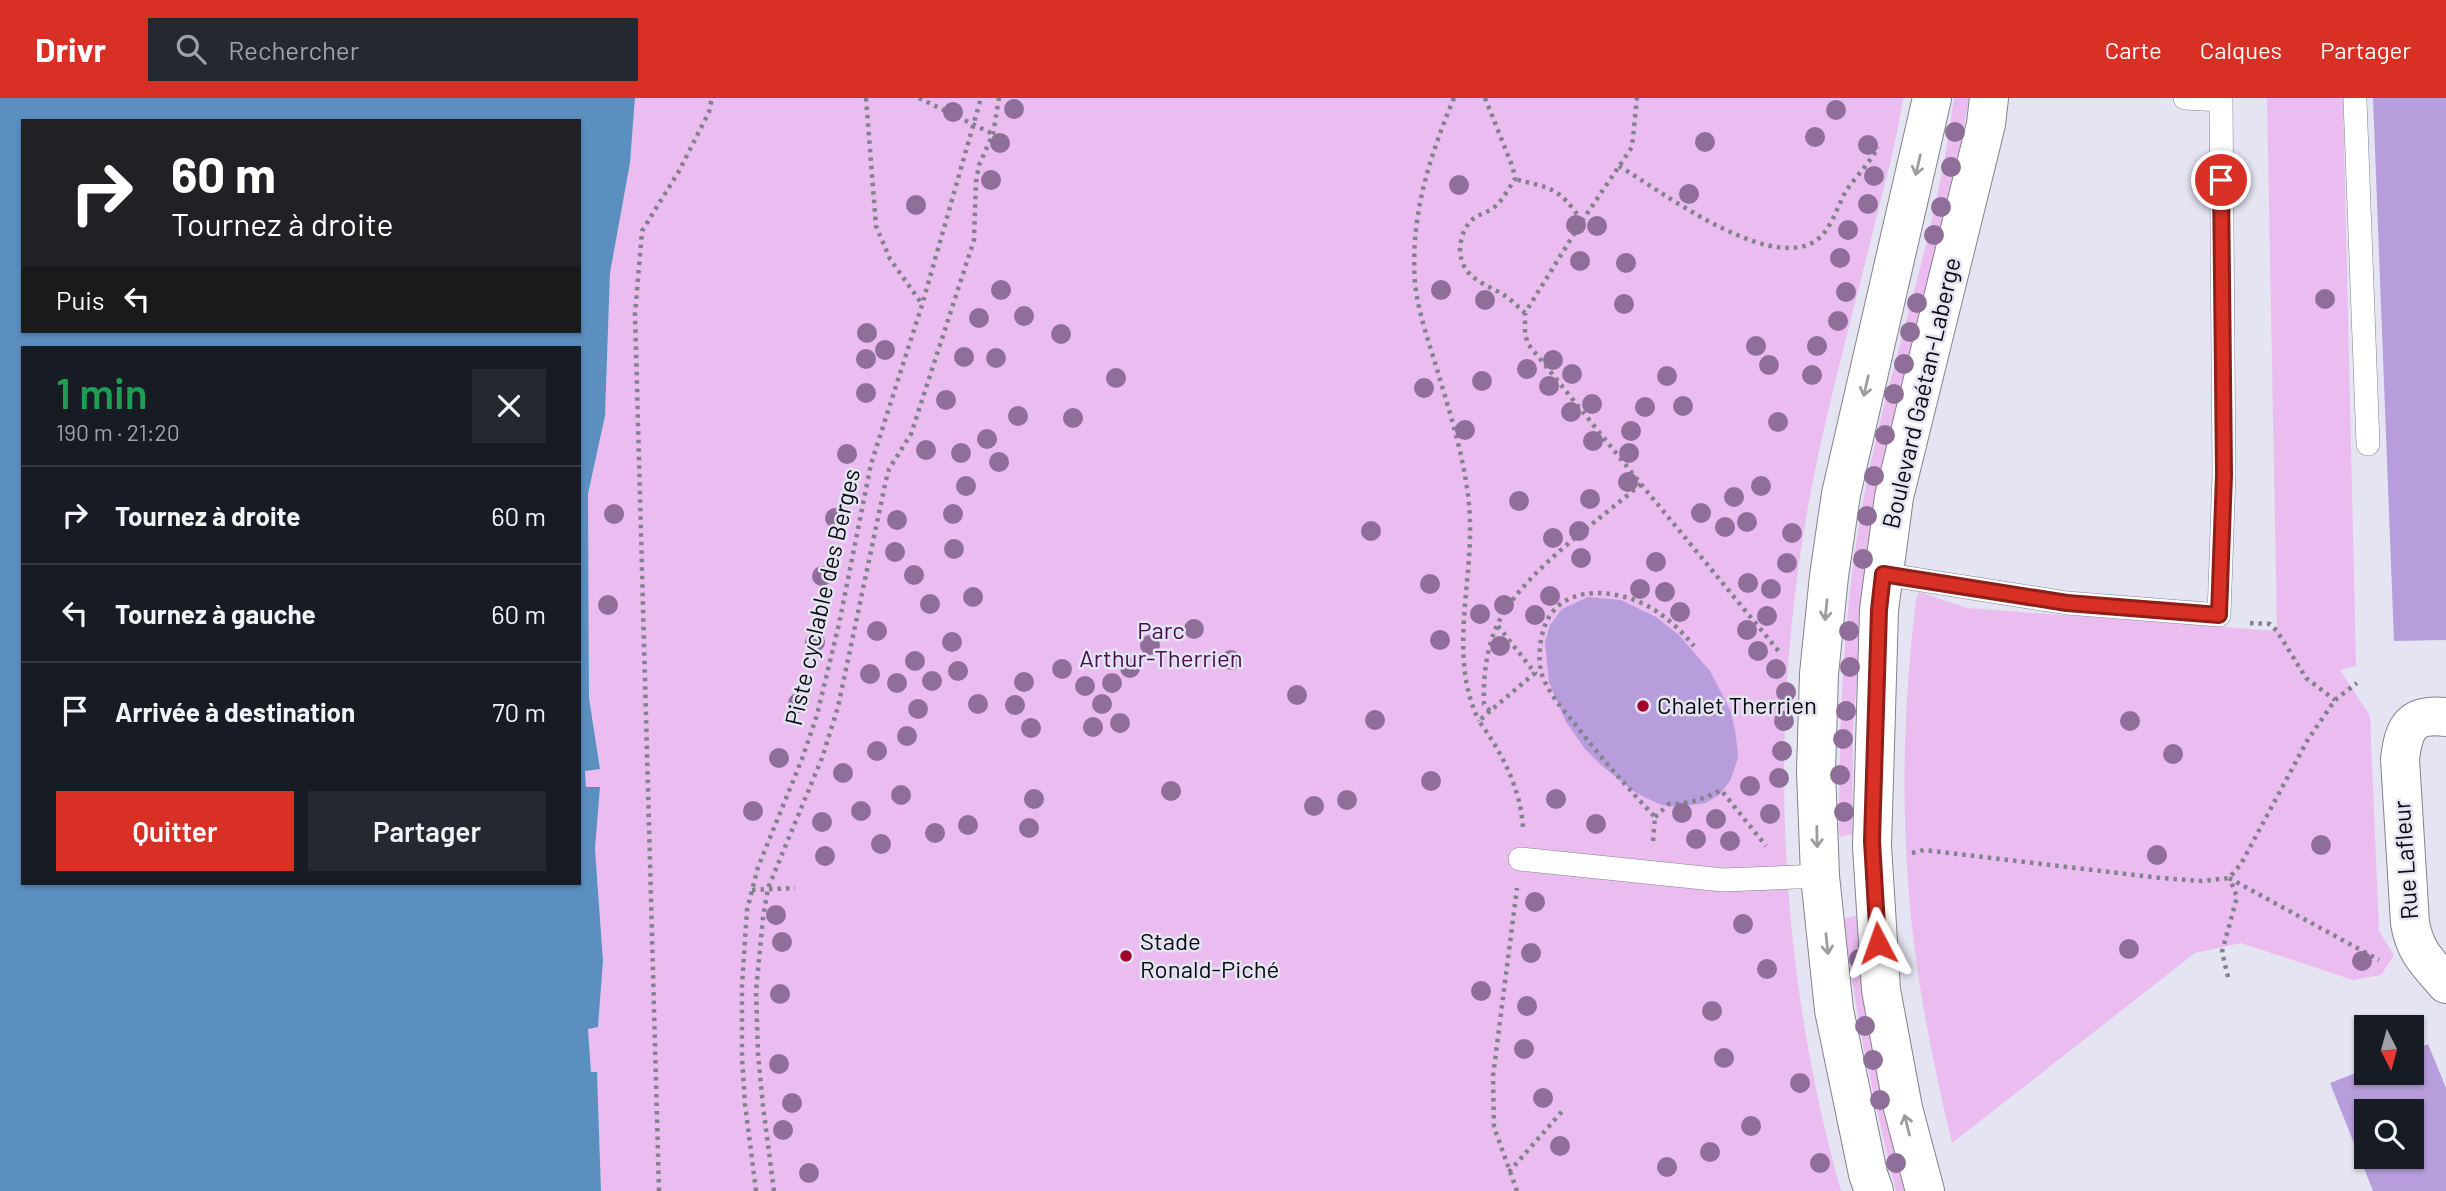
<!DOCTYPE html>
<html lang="fr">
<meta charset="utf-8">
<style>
body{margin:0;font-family:Barlow,sans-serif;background:#242831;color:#f1f3f6;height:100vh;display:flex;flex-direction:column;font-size:26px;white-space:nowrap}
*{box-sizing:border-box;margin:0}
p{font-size:23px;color:#9ea1a6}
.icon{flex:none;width:38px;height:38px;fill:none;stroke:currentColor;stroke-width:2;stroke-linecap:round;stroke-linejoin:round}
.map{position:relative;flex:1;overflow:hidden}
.side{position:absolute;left:21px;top:248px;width:560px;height:539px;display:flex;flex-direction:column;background:#171b24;border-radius:0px;box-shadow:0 2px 5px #0004}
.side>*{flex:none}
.hud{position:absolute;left:21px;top:21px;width:560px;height:214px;border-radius:0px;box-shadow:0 2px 5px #0004;background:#202124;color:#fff;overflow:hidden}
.needle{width:46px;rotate:174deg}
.fabs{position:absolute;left:2354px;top:917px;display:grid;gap:14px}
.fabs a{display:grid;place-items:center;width:70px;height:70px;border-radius:0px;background:#171b24;box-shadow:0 2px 5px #0004;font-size:35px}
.pin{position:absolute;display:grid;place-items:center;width:60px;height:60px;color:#fff;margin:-30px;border:4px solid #fff;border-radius:50%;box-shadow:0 2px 7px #0007}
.me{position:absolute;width:77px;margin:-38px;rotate:356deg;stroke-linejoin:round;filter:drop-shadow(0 0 5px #0008)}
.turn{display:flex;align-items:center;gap:24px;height:147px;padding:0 35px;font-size:32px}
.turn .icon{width:91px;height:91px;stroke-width:2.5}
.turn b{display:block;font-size:49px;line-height:60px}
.then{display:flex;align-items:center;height:66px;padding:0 35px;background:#0003;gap:14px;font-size:26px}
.round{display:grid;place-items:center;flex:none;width:74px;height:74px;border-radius:0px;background:#242831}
.summary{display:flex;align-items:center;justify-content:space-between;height:119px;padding:0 35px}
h1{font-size:42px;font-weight:600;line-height:52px;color:#1e9e55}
.cta{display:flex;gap:14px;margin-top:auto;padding:14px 35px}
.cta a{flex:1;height:80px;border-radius:0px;background:#d93025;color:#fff;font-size:28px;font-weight:600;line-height:80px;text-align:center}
.cta a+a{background:#242831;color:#f1f3f6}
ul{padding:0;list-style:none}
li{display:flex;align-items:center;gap:21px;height:98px;padding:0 35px;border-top:2px solid #363941}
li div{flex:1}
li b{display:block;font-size:26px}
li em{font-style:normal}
header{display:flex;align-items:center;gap:42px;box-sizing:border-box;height:98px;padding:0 35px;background:#d93025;color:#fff}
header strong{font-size:33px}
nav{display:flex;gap:38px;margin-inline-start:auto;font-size:24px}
.search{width:490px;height:63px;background:#242831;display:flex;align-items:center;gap:18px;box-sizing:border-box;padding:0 24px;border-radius:0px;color:#9ea1a6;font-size:26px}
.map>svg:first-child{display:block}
.green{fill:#eabcef}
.water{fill:#5b8fc0;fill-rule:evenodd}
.building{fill:#b89ddc;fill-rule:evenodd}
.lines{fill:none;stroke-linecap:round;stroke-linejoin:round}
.service-casing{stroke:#83838f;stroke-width:24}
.minor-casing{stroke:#83838f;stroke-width:40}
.secondary-casing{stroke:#83838f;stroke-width:40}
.path{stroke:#82828c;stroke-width:4.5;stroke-dasharray:3.5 5;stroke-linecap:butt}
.service{stroke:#fff;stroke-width:23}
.minor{stroke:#fff;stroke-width:38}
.secondary{stroke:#fff;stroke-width:38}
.tree{fill:#8f6e99}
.oneway{stroke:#9d9d9f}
.route-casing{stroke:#8d1f18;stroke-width:18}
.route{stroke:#d93025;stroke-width:12}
.poi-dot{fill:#a2032d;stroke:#e4e4f2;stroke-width:2.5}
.labels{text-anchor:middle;stroke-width:5;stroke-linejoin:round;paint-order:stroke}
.street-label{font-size:24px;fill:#0b0b0f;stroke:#e4e4f2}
.park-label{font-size:24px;fill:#490e51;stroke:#e4e4f2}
.poi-label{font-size:24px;fill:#0b0b0f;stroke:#e4e4f2;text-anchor:start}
</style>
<header>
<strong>Drivr</strong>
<div class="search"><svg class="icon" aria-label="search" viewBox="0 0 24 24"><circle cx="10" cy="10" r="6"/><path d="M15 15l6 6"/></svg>Rechercher</div>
<nav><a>Carte</a><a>Calques</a><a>Partager</a></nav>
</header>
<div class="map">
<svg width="2446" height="1093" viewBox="0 0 2446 1093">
<rect width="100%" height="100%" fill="#e4e4f2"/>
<!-- green -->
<path class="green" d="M635,0H1903C1897,42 1885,84 1875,125C1856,203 1835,280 1818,358C1766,600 1774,856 1841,1093H601L597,975H591L588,930L598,929L603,863L595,751L600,689H586L585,672L600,670L589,600L588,396L605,318L610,175L630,65Z
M1954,0H1969L1957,67L1865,482L1853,630L1852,736L1841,739L1839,736C1839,623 1843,510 1864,398C1884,292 1919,189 1940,84C1946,56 1950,28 1954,0Z
M2267,0H2343L2356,568L2340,572L2370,618L2379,833L2394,857L2381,877L2353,882L2241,845L2195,855L1952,1045C1931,958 1914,871 1908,783C1901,688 1905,594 1916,501L1919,494L1967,510L2277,533Z
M1855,818L1857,821L1909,1093H1896C1874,1003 1854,913 1844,821Z"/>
<!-- water -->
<path class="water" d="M0,0H635L630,65L610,175L605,318L588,396L589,600L600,671L585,673L586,689H600L595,751L603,863L598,929L588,931L591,974H597L601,1093H0ZM23,23H579V233H23ZM23,250H579V786H23Z"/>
<!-- building -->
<path class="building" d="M2373,0H2446V542L2394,543Z
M1588,499L1621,502L1656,519L1679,537L1710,573L1731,614L1736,638L1738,660L1730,683L1719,697L1706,705L1677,709L1662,707L1644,699L1632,692L1601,667L1585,651L1566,624L1549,584L1545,544L1550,527L1562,511Z
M2428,946L2446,990V1093H2373L2330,985L2366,971V975H2412V953ZM2366,1013H2412V1059H2366Z"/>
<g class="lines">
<!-- service casing -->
<g class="service-casing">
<path id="service" d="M2355,2L2368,346
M1883,476L2067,505L2219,517L2224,377L2221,2L2185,0
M1520,761L1723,782L1820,778"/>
</g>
<!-- minor casing -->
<g class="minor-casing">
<path id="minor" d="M2446,619C2411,615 2404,629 2400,661L2410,825C2415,854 2428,865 2446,886"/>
</g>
<!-- secondary casing -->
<g class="secondary-casing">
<path id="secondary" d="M1874,1093L1868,1076L1834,912L1820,778L1816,673L1819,576L1829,478L1841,396L1932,0
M1925,1093L1903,1010L1881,892L1872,748L1879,512L1894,399L1986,26L1989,0"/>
</g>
<!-- path -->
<path class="path" d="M866,0L876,128L890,161L922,206
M919,0L993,36
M1454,0C1429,60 1410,119 1415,185C1418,214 1428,241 1436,268C1449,312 1465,361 1469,407C1476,478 1446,556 1479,623
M1485,0L1513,70L1515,81C1508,91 1502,104 1492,111C1486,115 1479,116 1473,121C1459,133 1455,159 1468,174C1477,185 1493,190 1504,197C1512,202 1518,209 1525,215
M1619,68C1661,93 1762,170 1812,145C1831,135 1836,110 1846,93C1856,78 1870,65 1878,49
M1582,123L1632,49L1637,0
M1641,386L1781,556
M2250,525L2270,526L2277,533L2306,580L2335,602
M1498,528L1535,575L1490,613L1484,606C1483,576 1487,542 1503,516C1532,468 1598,423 1641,386L1528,246L1525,236V215L1582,123C1558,89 1553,91 1515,81
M1490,613L1479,623C1502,655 1520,689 1523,729
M1655,719L1669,706C1690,706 1703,701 1721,692L1766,748
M1653,743L1655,719C1627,689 1600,659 1575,626C1564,613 1551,598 1544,582C1537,567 1539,545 1544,530C1560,481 1626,491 1659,515C1672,524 1684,536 1694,548
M1912,755L1924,752L2160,780L2202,783L2229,780L2241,766L2307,643L2335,602L2357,585
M2229,780L2379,862
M752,792L795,790
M2228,879L2222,854L2237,799L2230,781
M1509,1074L1564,1011
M659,1093L635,216L642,133L679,73L709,14L712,0
M756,1093L745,1006L742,959V887L747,812L758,769L802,661L817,617L839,526L871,366L922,207L981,0
M774,1093L763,1008L758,956L756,893L763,820L768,790L822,660L838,609L886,382L889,371L911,336L974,142L976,84L979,67L993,36L999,0
M1517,1093L1494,1029L1493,978L1517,790"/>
<!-- service -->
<use href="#service" class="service"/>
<!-- minor -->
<use href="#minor" class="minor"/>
<!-- secondary -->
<use href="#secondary" class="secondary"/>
</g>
<!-- trees -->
<g class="tree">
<circle cx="1014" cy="11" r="10"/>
<circle cx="1836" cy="12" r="10"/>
<circle cx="953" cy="14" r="10"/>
<circle cx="1955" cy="34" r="10"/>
<circle cx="1815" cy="39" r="10"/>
<circle cx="1705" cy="44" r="10"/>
<circle cx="1000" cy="45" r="10"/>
<circle cx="1868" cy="47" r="10"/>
<circle cx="1951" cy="69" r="10"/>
<circle cx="1874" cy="78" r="10"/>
<circle cx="991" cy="82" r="10"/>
<circle cx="1459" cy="87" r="10"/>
<circle cx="1689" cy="96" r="10"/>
<circle cx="1868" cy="106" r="10"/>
<circle cx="916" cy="107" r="10"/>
<circle cx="1941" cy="109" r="10"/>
<circle cx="1576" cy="127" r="10"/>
<circle cx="1597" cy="128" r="10"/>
<circle cx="1848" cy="132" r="10"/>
<circle cx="1934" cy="137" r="10"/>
<circle cx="1840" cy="160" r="10"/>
<circle cx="1580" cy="163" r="10"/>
<circle cx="1626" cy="165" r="10"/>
<circle cx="1001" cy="192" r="10"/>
<circle cx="1441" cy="192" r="10"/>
<circle cx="1846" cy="194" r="10"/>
<circle cx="2325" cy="201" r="10"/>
<circle cx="1485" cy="202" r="10"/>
<circle cx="1917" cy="205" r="10"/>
<circle cx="1624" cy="206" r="10"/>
<circle cx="1024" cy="218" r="10"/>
<circle cx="979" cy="220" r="10"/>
<circle cx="1838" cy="223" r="10"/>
<circle cx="1910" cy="234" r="10"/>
<circle cx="867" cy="235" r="10"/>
<circle cx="1061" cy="236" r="10"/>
<circle cx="1756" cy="248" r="10"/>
<circle cx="1817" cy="248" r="10"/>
<circle cx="885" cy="252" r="10"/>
<circle cx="964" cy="259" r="10"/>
<circle cx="996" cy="260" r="10"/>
<circle cx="866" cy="261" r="10"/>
<circle cx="1553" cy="262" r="10"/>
<circle cx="1904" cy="266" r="10"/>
<circle cx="1769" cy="267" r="10"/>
<circle cx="1527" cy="271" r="10"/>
<circle cx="1572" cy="276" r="10"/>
<circle cx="1812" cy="277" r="10"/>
<circle cx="1667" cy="278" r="10"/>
<circle cx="1116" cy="280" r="10"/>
<circle cx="1482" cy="283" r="10"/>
<circle cx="1549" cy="288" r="10"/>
<circle cx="1424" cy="290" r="10"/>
<circle cx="866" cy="295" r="10"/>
<circle cx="1894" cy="296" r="10"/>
<circle cx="946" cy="302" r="10"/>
<circle cx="1592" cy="306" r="10"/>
<circle cx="1683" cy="308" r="10"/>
<circle cx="1645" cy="309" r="10"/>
<circle cx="1571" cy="314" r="10"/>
<circle cx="1018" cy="318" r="10"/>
<circle cx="1073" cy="320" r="10"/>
<circle cx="1778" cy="324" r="10"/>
<circle cx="1465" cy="332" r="10"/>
<circle cx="1631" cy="333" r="10"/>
<circle cx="1885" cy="337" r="10"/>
<circle cx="987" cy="341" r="10"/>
<circle cx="1593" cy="343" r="10"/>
<circle cx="926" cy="352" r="10"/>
<circle cx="961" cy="355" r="10"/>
<circle cx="1629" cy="355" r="10"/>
<circle cx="847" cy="356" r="10"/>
<circle cx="999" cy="364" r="10"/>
<circle cx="1874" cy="378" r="10"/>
<circle cx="1628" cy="384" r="10"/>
<circle cx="966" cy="388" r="10"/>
<circle cx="1761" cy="388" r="10"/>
<circle cx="1734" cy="399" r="10"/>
<circle cx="1590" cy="401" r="10"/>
<circle cx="1519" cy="403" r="10"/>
<circle cx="1701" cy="415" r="10"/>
<circle cx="614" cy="416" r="10"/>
<circle cx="953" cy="416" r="10"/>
<circle cx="1867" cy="418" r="10"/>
<circle cx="835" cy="420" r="10"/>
<circle cx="897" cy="422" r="10"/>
<circle cx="1747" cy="424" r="10"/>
<circle cx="1725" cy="429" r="10"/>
<circle cx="1371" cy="433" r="10"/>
<circle cx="1579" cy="433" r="10"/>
<circle cx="1792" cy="435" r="10"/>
<circle cx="1553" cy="440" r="10"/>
<circle cx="954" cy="451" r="10"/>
<circle cx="895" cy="454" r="10"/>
<circle cx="1581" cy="460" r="10"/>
<circle cx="1863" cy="461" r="10"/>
<circle cx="1656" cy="464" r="10"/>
<circle cx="1787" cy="465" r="10"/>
<circle cx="914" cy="477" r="10"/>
<circle cx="822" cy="478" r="10"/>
<circle cx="1748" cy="485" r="10"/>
<circle cx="1430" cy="486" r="10"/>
<circle cx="1640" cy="491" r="10"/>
<circle cx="1771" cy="491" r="10"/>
<circle cx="1665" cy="494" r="10"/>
<circle cx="1550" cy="498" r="10"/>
<circle cx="973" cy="499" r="10"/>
<circle cx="930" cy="506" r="10"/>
<circle cx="608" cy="507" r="10"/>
<circle cx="1504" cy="507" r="10"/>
<circle cx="1680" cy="514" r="10"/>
<circle cx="1480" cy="516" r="10"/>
<circle cx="1535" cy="517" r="10"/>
<circle cx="1767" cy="518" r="10"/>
<circle cx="1194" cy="531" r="10"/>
<circle cx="1747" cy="532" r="10"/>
<circle cx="877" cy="533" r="10"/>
<circle cx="1849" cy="533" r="10"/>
<circle cx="1440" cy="542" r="10"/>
<circle cx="815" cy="544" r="10"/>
<circle cx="952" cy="544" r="10"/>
<circle cx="1150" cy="547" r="10"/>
<circle cx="1500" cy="548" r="10"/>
<circle cx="1758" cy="553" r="10"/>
<circle cx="1231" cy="562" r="10"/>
<circle cx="915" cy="563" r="10"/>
<circle cx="1850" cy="569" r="10"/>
<circle cx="1130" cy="570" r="10"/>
<circle cx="1062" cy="571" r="10"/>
<circle cx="1776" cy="571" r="10"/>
<circle cx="958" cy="573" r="10"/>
<circle cx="870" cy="576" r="10"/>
<circle cx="932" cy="583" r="10"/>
<circle cx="1024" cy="584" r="10"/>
<circle cx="897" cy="585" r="10"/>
<circle cx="1112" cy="585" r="10"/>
<circle cx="1085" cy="588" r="10"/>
<circle cx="1786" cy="594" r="10"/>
<circle cx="1297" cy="597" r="10"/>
<circle cx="798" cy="605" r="10"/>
<circle cx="978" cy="606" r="10"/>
<circle cx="1102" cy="606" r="10"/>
<circle cx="1015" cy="607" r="10"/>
<circle cx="918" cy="611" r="10"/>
<circle cx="1846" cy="613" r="10"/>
<circle cx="1375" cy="622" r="10"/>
<circle cx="1784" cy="623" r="10"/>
<circle cx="2130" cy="623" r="10"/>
<circle cx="1120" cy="625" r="10"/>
<circle cx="1093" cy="629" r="10"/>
<circle cx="1031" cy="630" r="10"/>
<circle cx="907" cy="638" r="10"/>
<circle cx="1843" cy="641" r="10"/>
<circle cx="877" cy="653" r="10"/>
<circle cx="1782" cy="653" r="10"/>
<circle cx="2173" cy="656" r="10"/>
<circle cx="779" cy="660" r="10"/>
<circle cx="843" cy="675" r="10"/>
<circle cx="1840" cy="677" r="10"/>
<circle cx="1779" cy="680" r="10"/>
<circle cx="1431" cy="683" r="10"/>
<circle cx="1750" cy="688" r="10"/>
<circle cx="1171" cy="693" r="10"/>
<circle cx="901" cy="697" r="10"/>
<circle cx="1034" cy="701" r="10"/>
<circle cx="1556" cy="701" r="10"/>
<circle cx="1347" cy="702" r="10"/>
<circle cx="1314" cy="708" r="10"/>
<circle cx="753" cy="713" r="10"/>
<circle cx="861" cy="713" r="10"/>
<circle cx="1844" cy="714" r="10"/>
<circle cx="1682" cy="715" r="10"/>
<circle cx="1770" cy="716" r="10"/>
<circle cx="1716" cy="721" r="10"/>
<circle cx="822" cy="724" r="10"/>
<circle cx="1596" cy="726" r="10"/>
<circle cx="968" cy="727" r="10"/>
<circle cx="1029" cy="730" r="10"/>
<circle cx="935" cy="735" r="10"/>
<circle cx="1696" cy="741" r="10"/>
<circle cx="1730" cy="743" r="10"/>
<circle cx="881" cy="746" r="10"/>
<circle cx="2321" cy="747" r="10"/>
<circle cx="2157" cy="757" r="10"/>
<circle cx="825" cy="758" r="10"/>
<circle cx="1535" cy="804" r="10"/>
<circle cx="776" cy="817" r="10"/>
<circle cx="1743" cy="826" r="10"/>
<circle cx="782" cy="844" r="10"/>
<circle cx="2129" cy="851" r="10"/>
<circle cx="1531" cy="855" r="10"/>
<circle cx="1859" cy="861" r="10"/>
<circle cx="2362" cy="863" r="10"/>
<circle cx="1767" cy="871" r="10"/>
<circle cx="1481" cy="893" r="10"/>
<circle cx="780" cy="896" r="10"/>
<circle cx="1527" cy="908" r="10"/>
<circle cx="1712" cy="913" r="10"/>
<circle cx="1865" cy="928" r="10"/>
<circle cx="1524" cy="951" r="10"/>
<circle cx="1724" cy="960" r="10"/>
<circle cx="1873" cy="962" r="10"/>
<circle cx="779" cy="966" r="10"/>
<circle cx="1800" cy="985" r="10"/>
<circle cx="1543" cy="1000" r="10"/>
<circle cx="1880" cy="1002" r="10"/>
<circle cx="792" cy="1005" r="10"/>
<circle cx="1751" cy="1028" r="10"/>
<circle cx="783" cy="1032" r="10"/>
<circle cx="1560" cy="1048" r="10"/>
<circle cx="1710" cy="1054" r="10"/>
<circle cx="1820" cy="1065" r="10"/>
<circle cx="1896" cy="1065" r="10"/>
<circle cx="1667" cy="1069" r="10"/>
<circle cx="809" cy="1075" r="10"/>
</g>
<!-- one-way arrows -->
<defs><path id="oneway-shaft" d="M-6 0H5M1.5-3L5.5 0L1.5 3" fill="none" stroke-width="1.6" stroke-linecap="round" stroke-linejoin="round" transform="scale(1.75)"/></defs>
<g class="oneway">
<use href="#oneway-shaft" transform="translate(1918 67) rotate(103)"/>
<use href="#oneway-shaft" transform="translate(1866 288) rotate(103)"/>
<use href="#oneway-shaft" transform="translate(1826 512) rotate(96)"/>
<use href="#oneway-shaft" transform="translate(1817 739) rotate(89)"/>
<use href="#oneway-shaft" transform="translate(1827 846) rotate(84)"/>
<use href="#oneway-shaft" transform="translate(1907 1027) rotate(-104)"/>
</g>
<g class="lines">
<!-- route casing -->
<g class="route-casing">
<path id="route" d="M1878,845L1872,743L1879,512L1883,476L2067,505L2219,517L2224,377L2221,82"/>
</g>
<!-- route -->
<use href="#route" class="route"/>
</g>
<!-- markers -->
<g class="poi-dot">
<circle cx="1643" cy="608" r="7"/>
<circle cx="1126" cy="858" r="7"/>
</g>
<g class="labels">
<!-- street labels -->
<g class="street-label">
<text transform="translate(1922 295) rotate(-77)" y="8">Boulevard Gaétan-Laberge</text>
<text transform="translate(823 499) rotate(-77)" y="8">Piste cyclable des Berges</text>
<text transform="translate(2406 762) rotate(-94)" y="8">Rue Lafleur</text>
</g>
<!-- park labels -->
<g class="park-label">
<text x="1161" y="541">Parc<tspan x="1161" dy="28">Arthur-Therrien</tspan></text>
</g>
<!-- poi labels -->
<g class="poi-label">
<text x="1657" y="616">Chalet Therrien</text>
<text x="1140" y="852">Stade<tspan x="1140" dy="28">Ronald-Piché</tspan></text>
</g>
</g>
</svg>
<div class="fabs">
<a><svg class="needle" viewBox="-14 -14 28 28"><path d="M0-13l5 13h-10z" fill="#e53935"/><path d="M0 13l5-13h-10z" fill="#9ea1a6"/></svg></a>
<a><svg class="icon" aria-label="search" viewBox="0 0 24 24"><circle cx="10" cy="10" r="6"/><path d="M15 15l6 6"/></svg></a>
</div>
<div class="pin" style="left:2221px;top:82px;background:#d93025"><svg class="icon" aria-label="arrive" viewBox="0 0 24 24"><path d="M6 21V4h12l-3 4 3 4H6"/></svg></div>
<svg class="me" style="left:1878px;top:845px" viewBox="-20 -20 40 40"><path d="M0-17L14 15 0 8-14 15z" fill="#d93025" stroke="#fff" stroke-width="4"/></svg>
<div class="hud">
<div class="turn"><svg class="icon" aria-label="right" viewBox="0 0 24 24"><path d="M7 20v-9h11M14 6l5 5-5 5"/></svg><div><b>60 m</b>Tournez à droite</div></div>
<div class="then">Puis<svg class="icon" aria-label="left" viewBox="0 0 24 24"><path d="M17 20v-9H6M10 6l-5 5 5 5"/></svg></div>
</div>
<section class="side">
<div class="summary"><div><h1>1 min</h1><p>190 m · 21:20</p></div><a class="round"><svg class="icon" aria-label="close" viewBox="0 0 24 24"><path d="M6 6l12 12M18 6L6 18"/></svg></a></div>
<ul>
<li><svg class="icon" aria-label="right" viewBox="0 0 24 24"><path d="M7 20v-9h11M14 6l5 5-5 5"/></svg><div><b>Tournez à droite</b></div><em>60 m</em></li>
<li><svg class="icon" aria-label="left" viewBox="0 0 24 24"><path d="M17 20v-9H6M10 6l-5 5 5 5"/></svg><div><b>Tournez à gauche</b></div><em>60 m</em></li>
<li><svg class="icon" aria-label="arrive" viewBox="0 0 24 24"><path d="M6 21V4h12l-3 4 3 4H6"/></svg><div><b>Arrivée à destination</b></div><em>70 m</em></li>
</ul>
<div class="cta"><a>Quitter</a><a>Partager</a></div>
</section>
</div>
